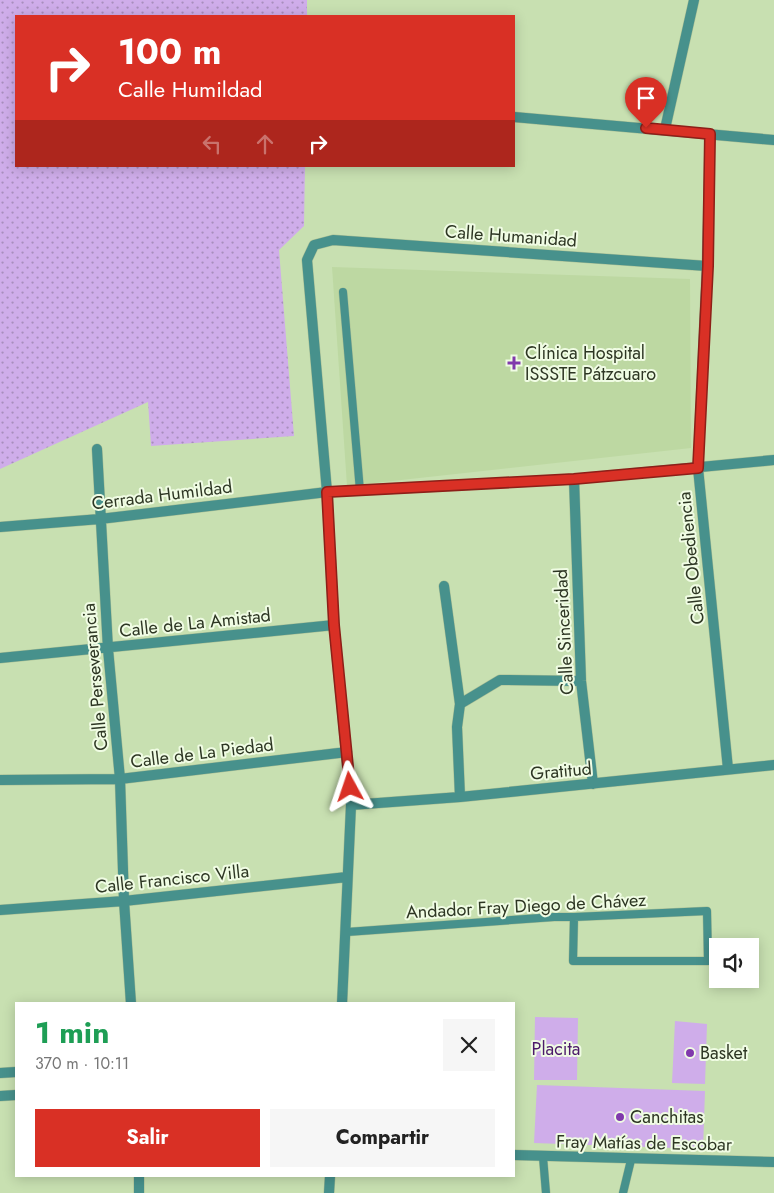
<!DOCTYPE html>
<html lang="es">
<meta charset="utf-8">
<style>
body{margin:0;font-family:Jost,sans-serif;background:#f6f6f6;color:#222;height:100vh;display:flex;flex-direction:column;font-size:19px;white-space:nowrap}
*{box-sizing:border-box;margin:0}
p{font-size:16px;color:#767676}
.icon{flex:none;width:28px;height:28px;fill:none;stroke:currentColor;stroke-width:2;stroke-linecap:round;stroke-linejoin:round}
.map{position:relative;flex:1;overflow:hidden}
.side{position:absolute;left:15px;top:1002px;width:500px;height:175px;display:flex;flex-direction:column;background:#fff;border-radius:0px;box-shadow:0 2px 12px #0003}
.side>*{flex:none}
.hud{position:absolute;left:15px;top:15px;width:500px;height:152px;border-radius:0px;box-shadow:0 2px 12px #0003;background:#d93025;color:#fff;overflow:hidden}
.buttons{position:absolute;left:709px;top:938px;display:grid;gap:10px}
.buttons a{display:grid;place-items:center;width:50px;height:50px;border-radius:0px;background:#fff;box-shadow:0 2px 12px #0003;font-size:25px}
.pin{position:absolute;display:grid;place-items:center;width:42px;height:42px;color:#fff;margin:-51px -21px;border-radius:50% 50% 50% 0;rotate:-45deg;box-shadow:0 0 5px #0007}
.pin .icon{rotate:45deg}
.me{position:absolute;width:55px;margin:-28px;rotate:355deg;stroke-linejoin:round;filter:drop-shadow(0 0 4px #0008)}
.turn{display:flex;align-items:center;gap:18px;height:105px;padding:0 20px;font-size:22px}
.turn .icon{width:65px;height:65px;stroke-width:2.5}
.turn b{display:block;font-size:35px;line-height:42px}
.lanes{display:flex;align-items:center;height:48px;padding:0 20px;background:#0003;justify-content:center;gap:25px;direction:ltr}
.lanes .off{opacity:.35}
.round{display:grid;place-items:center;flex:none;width:52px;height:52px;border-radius:0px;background:#f6f6f6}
.summary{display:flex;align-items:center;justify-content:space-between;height:85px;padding:0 20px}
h1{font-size:30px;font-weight:700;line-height:38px;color:#1e9e55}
.action{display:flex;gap:10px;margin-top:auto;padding:10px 20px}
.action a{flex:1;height:58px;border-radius:0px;background:#d93025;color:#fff;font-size:20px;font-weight:700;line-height:58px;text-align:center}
.action a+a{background:#f6f6f6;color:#222}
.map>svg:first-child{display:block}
.built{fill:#bdd8a2}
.grass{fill:url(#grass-dots)}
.park{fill:#cfadea}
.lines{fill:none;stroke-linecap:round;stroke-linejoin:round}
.lane-casing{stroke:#a9be95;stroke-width:9}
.street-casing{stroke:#a9be95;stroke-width:11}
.lane{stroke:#47918c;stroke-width:8}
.street{stroke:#47918c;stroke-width:10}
.route-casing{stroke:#8d1f18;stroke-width:12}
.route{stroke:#d93025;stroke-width:9}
.poi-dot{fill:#8039ac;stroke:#f0fce4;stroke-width:2}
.labels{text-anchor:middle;stroke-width:4;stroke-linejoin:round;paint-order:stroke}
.street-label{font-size:18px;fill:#2d3623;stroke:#f0fce4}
.poi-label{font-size:18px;fill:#2d3623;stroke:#f0fce4;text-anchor:start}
.park-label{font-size:18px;fill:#4c1a6a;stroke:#f0fce4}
</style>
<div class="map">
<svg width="774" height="1193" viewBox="0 0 774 1193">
<defs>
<pattern id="grass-dots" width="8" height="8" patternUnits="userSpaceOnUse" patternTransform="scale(1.25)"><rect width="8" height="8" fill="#cfadea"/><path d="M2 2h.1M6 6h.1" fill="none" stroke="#a88ebd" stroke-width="1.8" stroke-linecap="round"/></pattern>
</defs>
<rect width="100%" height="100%" fill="#c8e0b1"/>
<!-- built -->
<path class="built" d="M332,267L690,279L691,448L347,486Z"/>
<!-- grass -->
<path class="grass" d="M0,0H307V16H16V166H305L304,226L279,250L294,436L151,446L148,402L0,469Z"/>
<!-- park -->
<path class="park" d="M535,1017L578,1018L577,1080H534Z
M675,1021L707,1024L705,1084L672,1083Z
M537,1085L705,1091L703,1149L534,1143Z"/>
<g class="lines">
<!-- lane casing -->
<g class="lane-casing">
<path id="lane" d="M343,292L360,491
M347,932L554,917H574L707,911L708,961H573L574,917
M543,1157L546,1193
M623,1193L631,1160"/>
</g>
<!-- street casing -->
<g class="street-casing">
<path id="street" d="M514,117L774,140
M665,129L694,0
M710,134L707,266L698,468L728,769
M97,449L108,649L120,779L124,901L131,1004
M574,479L581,681L593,784
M0,527L100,519L327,492L574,479L774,460
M444,586L460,704
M0,658L334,625
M0,780L120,779L347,752
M460,797L457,727L460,704L500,680L581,681
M351,805L460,797L774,765
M0,910L124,901L347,877
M342,1004L351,805L334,625L327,492L307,260L314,245L333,240L707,266
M0,1073L16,1072
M0,1096L16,1095
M514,1155L774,1162
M139,1176V1193
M329,1193L330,1176"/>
</g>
<!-- lane -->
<use href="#lane" class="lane"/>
<!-- street -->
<use href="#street" class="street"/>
</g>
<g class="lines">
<!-- route casing -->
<g class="route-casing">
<path id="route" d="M350,787L334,625L327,492L574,479L698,468L708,266L710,134L646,128"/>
</g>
<!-- route -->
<use href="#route" class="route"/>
</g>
<!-- markers -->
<g class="poi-dot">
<path d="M511.5 355.5h5v5h5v5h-5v5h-5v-5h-5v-5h5z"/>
<circle cx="690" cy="1053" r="5"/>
<circle cx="620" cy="1117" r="5"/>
</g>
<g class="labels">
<!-- street labels -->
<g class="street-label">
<text transform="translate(511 236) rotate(4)" y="6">Calle Humanidad</text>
<text transform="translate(162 495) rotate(-7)" y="6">Cerrada Humildad</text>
<text transform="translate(691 558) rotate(-96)" y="6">Calle Obediencia</text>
<text transform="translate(195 623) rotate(-6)" y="6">Calle de La Amistad</text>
<text transform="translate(564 632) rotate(-93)" y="6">Calle Sinceridad</text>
<text transform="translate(95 677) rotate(-95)" y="6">Calle Perseverancia</text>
<text transform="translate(202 753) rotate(-7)" y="6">Calle de La Piedad</text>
<text transform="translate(561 771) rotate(-5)" y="6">Gratitud</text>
<text transform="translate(172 879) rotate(-6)" y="6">Calle Francisco Villa</text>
<text transform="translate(526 906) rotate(-3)" y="6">Andador Fray Diego de Chávez</text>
<text transform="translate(644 1143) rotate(1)" y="6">Fray Matías de Escobar</text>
</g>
<!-- poi labels -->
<g class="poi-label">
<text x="525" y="359">Clínica Hospital<tspan x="525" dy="21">ISSSTE Pátzcuaro</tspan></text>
<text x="700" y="1059">Basket</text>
<text x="630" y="1123">Canchitas</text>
</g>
<!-- park labels -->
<g class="park-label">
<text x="556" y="1055">Placita</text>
</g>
</g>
</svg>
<div class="buttons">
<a><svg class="icon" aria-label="sound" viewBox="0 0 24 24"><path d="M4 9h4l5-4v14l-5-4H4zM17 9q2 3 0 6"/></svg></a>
</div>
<div class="pin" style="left:646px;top:128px;background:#d93025"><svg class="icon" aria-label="arrive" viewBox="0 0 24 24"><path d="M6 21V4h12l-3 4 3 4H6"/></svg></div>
<svg class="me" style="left:350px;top:787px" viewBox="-20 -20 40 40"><path d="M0-17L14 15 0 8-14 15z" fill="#d93025" stroke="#fff" stroke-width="4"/></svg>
<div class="hud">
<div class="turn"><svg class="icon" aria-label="right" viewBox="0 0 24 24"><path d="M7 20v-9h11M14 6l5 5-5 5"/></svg><div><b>100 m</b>Calle Humildad</div></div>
<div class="lanes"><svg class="icon off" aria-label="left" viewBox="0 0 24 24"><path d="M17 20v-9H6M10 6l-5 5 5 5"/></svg><svg class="icon off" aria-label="ahead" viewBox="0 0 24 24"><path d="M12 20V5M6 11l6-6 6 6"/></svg><svg class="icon" aria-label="right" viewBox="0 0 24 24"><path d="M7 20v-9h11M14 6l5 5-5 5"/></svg></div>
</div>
<section class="side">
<div class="summary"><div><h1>1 min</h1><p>370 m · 10:11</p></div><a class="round"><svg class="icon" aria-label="close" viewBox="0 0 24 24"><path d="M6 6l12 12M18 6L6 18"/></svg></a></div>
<div class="action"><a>Salir</a><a>Compartir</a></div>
</section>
</div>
